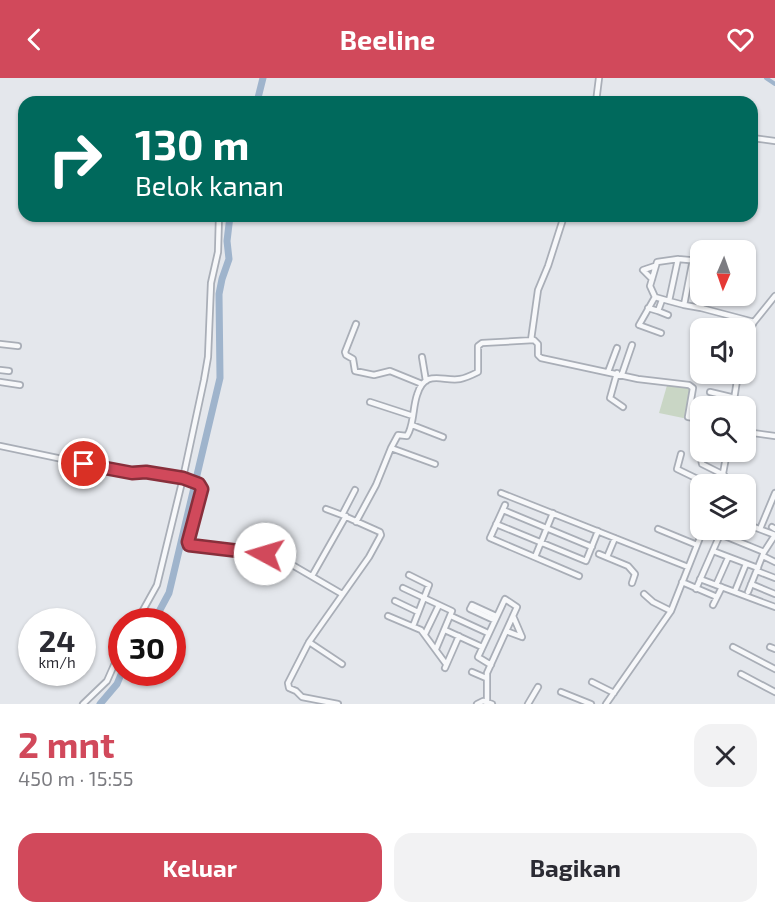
<!DOCTYPE html>
<html lang="id">
<meta charset="utf-8">
<style>
body{margin:0;font-family:"Exo 2",sans-serif;background:#f2f2f3;color:#2b2b33;height:100vh;display:flex;flex-direction:column;font-size:22px;white-space:nowrap}
*{box-sizing:border-box;margin:0}
p{font-size:20px;color:#7c7c81}
.icon{flex:none;width:33px;height:33px;fill:none;stroke:currentColor;stroke-width:2;stroke-linecap:round;stroke-linejoin:round}
.map{position:relative;height:626px;overflow:hidden}
.side{display:flex;flex-direction:column;background:#fff;flex:1}
.side>*{flex:none}
.hud{position:absolute;left:18px;top:18px;width:740px;height:126px;border-radius:18px;box-shadow:0 2px 4px #0004;background:#00695c;color:#fff;overflow:hidden}
.needle{width:39px;rotate:182deg}
.fabs{position:absolute;left:690px;top:162px;display:grid;gap:12px}
.fabs a{display:grid;place-items:center;width:66px;height:66px;border-radius:12px;background:#fff;box-shadow:0 2px 4px #0004;font-size:30px}
.speed{position:absolute;left:18px;top:530px;display:flex;gap:12px;font-size:30px;font-weight:700;text-align:center}
.speed>*{display:grid;place-content:center;width:78px;height:78px;border-radius:50%;background:#fff;box-shadow:0 2px 4px #0004;line-height:1}
.speed small{font-size:15px;font-weight:400}
.speed .limit{border:9px solid #d22;background:#fff;color:#111}
.pin{position:absolute;display:grid;place-items:center;width:51px;height:51px;color:#fff;margin:-26px;border:3px solid #fff;border-radius:50%;box-shadow:0 2px 6px #0007}
.me{position:absolute;width:66px;margin:-33px;rotate:276deg;stroke-linejoin:round;filter:drop-shadow(0 0 4px #0008)}
.turn{display:flex;align-items:center;gap:21px;height:126px;padding:0 18px;font-size:27px}
.turn .icon{width:78px;height:78px;stroke-width:2.5}
.turn b{display:block;font-size:42px;line-height:51px}
.round{display:grid;place-items:center;flex:none;width:63px;height:63px;border-radius:18px;background:#f2f2f3}
.summary{display:flex;align-items:center;justify-content:space-between;height:102px;padding:0 18px}
h1{font-size:36px;font-weight:700;line-height:45px;color:#d1495b}
.button{display:flex;gap:12px;margin-top:auto;padding:12px 18px}
.button a{flex:1;height:69px;border-radius:18px;background:#d1495b;color:#fff;font-size:24px;font-weight:700;line-height:69px;text-align:center}
.button a+a{background:#f2f2f3;color:#2b2b33}
header{display:flex;justify-content:space-between;align-items:center;height:78px;padding:0 18px;background:#d1495b;color:#fff;font-size:27px;font-weight:700}
.map>svg:first-child{display:block}
.green{fill:#c9d6c5}
.lines{fill:none;stroke-linecap:round;stroke-linejoin:round}
.canal{stroke:#9fb4cc;stroke-width:4}
.river{stroke:#9fb4cc;stroke-width:7}
.minor-casing{stroke:#a9aeb7;stroke-width:8}
.minor{stroke:#f7f8fa;stroke-width:4.5}
.route-casing{stroke:#882f3b;stroke-width:15}
.route{stroke:#d1495b;stroke-width:10}
</style>
<header><svg class="icon" aria-label="back" viewBox="0 0 24 24"><path d="M15 5l-7 7 7 7"/></svg>Beeline<svg class="icon" aria-label="heart" viewBox="0 0 24 24"><path d="M12 20l-8-8c-3-5 5-10 8-4 3-6 11-1 8 4z"/></svg></header>
<div class="map">
<svg width="775" height="626" viewBox="0 0 775 626">
<rect width="100%" height="100%" fill="#e4e7ec"/>
<!-- green -->
<path class="green" d="M668,304L694,310L688,341L659,335Z"/>
<g class="lines">
<!-- canal -->
<path class="canal" d="M766,0L775,6"/>
<!-- river -->
<path class="river" d="M257,24L263,0
M154,543L169,515L220,300L219,216L222,201L229,181L227,163L230,138
M100,626L117,606L122,594"/>
<!-- minor casing -->
<g class="minor-casing">
<path id="minor" d="M596,24L599,0
M752,60L775,63
M678,181L669,223L684,227
M693,181L684,227L701,230
M746,198V204
M652,201L643,192L655,188
M704,218L701,230L754,244
M717,218L741,220L742,218
M655,219L639,247L661,255
M669,223L655,219L650,208L657,184L678,181L700,183
M648,230L658,233L662,222
M658,233L668,237
M356,246L345,274L346,277L353,281L355,293L374,297L390,293L422,306
M746,259L754,244L775,218
M531,262L538,212L548,188L564,138
M0,266L18,268
M422,279L426,303
M0,292L9,293
M608,294L617,270
M617,295L610,320L623,329
M622,296L632,267
M0,304L20,307
M710,314L735,320
M370,324L413,338
M733,328L738,296
M412,347L443,359
M746,354L775,358
M0,368L110,391L135,395L146,394L197,404L202,411L188,464L189,467L272,478L294,488L342,516
M681,376L677,391L708,406
M701,381L702,386L724,397
M435,386L391,370L398,357L407,358L409,354C414,342 413,329 417,317C425,290 443,304 460,301C466,300 472,297 478,294V268L482,265L534,262L538,266V277L541,280L638,301L689,307L693,310L688,339L700,341
M721,406L727,374
M501,415L688,489
M505,427L490,460L579,498
M326,431L342,437
M503,432L592,469
M356,444L376,407L391,370
M496,446L586,483L598,453
M746,446L775,457
M772,449L775,451
M658,451L697,467
M760,451L775,415
M720,456L764,474
M713,473L758,490
M599,476L628,488L635,496L632,505
M763,478L775,484
M535,479L553,435
M607,479L615,460
M757,493L775,500
M409,497L429,507L413,548
M312,498L346,438
M700,501L775,529
M682,504L717,519
M751,506L775,516
M716,507L728,480
M403,510L452,533L436,571
M696,511L722,452
M735,513L746,486
M748,514L764,474L775,457
M644,516L653,524L671,533
M395,523L418,534
M713,527L722,509
M388,538L421,552L446,586
M451,538L488,555
M494,542L470,531L472,527L496,538
M137,543L157,507L183,400L204,302L208,279L211,205L218,174L219,138
M445,552L482,569
M506,553L522,559L513,538
M425,556L439,527
M309,564L342,586
M733,569L775,591
M770,569L775,571
M445,590L459,558
M472,594L486,600
M741,596L775,614
M592,604L614,615
M561,614L591,626
M487,624V595L517,529L505,521L478,579L491,587
M83,626L107,603L122,569
M338,626L302,619L296,613L289,610L288,605L309,564L369,479L381,457L380,454L342,437L355,412
M477,626L483,623L492,626
M528,626L538,609
M606,626L671,533L703,452"/>
</g>
<!-- minor -->
<use href="#minor" class="minor"/>
</g>
<g class="lines">
<!-- route casing -->
<g class="route-casing">
<path id="route" d="M84,386L132,395L146,394L183,400L199,406L202,411L188,464L189,467L265,476"/>
</g>
<!-- route -->
<use href="#route" class="route"/>
</g>
</svg>
<div class="fabs">
<a><svg class="needle" viewBox="-14 -14 28 28"><path d="M0-13l5 13h-10z" fill="#e53935"/><path d="M0 13l5-13h-10z" fill="#7c7c81"/></svg></a>
<a><svg class="icon" aria-label="sound" viewBox="0 0 24 24"><path d="M4 9h4l5-4v14l-5-4H4zM17 9q2 3 0 6"/></svg></a>
<a><svg class="icon" aria-label="search" viewBox="0 0 24 24"><circle cx="10" cy="10" r="6"/><path d="M15 15l6 6"/></svg></a>
<a><svg class="icon" aria-label="layers" viewBox="0 0 24 24"><path d="M12 4l9 5-9 5-9-5zM3 14l9 5 9-5"/></svg></a>
</div>
<div class="speed"><div>24<small>km/h</small></div><div class="limit">30</div></div>
<div class="pin" style="left:84px;top:386px;background:#d93025"><svg class="icon" aria-label="arrive" viewBox="0 0 24 24"><path d="M6 21V4h12l-3 4 3 4H6"/></svg></div>
<svg class="me" style="left:265px;top:476px" viewBox="-20 -20 40 40"><circle r="19" fill="#fff"/><path d="M0-13L10 11 0 6-10 11z" fill="#d1495b"/></svg>
<div class="hud">
<div class="turn"><svg class="icon" aria-label="right" viewBox="0 0 24 24"><path d="M7 20v-9h11M14 6l5 5-5 5"/></svg><div><b>130 m</b>Belok kanan</div></div>
</div>
</div>
<section class="side">
<div class="summary"><div><h1>2 mnt</h1><p>450 m · 15:55</p></div><a class="round"><svg class="icon" aria-label="close" viewBox="0 0 24 24"><path d="M6 6l12 12M18 6L6 18"/></svg></a></div>
<div class="button"><a>Keluar</a><a>Bagikan</a></div>
</section>
